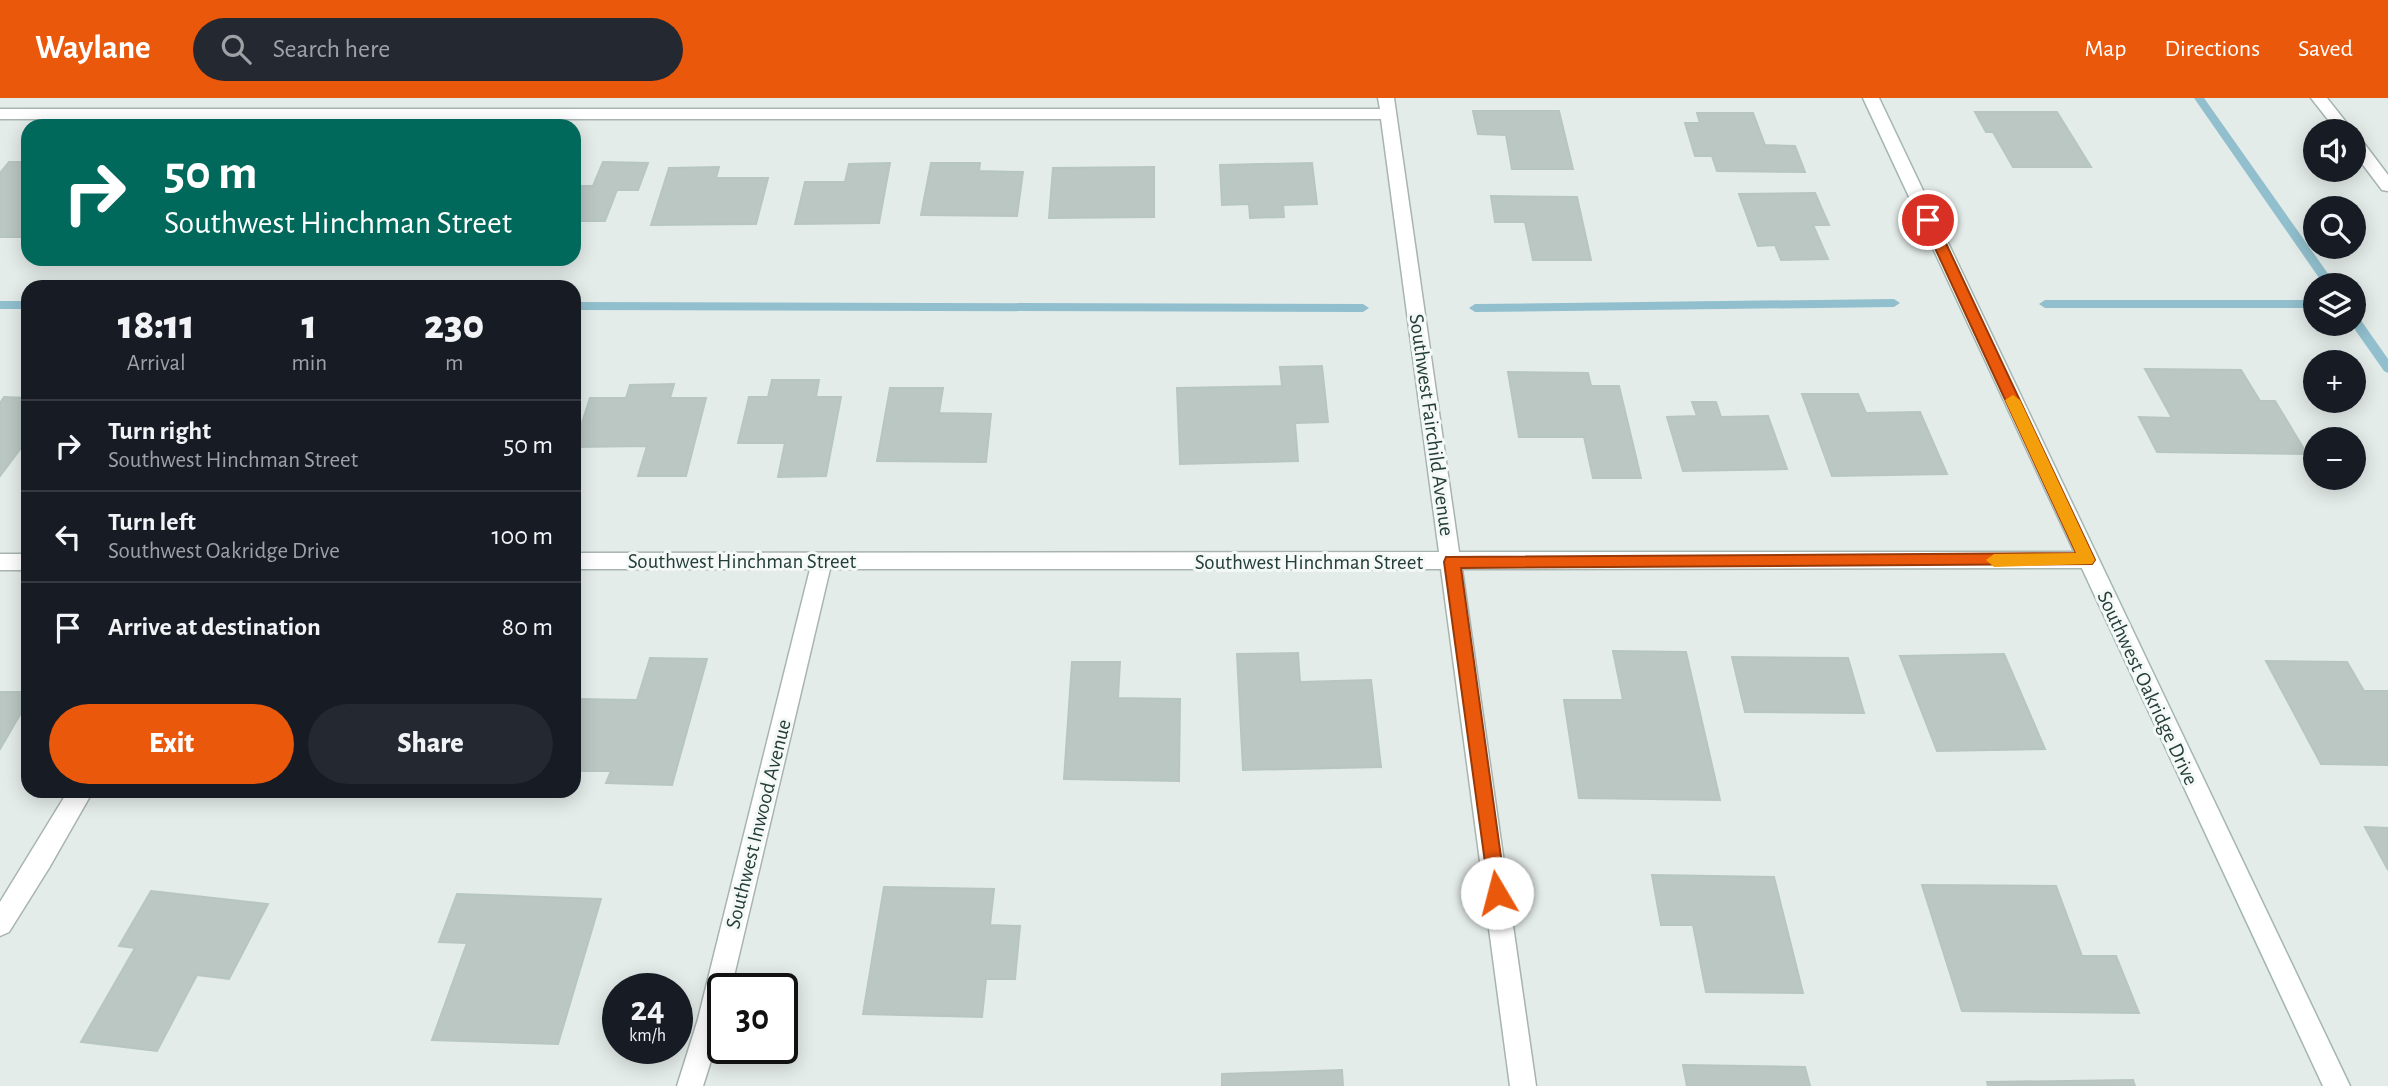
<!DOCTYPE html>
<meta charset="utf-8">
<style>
body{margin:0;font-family:"Alegreya Sans",sans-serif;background:#242831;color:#f1f3f6;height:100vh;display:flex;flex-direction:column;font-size:26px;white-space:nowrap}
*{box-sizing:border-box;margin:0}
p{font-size:23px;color:#9ea1a6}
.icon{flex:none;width:38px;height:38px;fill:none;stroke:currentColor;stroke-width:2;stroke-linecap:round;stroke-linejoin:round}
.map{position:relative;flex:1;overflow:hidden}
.panel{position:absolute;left:21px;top:182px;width:560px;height:518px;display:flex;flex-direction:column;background:#171b24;border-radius:21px;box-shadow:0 4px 18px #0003}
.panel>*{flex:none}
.hud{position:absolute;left:21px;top:21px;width:560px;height:147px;border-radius:21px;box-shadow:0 4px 18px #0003;background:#00695c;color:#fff;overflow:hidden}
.fabs{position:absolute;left:2303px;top:21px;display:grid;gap:14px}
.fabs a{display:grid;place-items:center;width:63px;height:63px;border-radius:50%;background:#171b24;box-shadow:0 4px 18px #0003;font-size:35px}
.speed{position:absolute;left:602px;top:875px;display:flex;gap:14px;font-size:35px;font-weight:700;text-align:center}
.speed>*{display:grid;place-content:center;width:91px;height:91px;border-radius:50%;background:#171b24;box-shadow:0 4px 18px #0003;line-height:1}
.speed small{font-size:18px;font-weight:400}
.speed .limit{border:4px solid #111;border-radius:10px;background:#fff;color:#111}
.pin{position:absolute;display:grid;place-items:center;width:60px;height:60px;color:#fff;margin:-30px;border:4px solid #fff;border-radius:50%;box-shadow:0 2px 7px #0007}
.me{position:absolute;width:77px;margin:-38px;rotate:352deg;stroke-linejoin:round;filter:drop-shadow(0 0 5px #0008)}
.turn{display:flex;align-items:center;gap:24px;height:147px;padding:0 28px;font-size:32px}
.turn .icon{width:91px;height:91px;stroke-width:2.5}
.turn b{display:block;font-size:49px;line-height:60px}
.eta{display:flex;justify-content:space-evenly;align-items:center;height:119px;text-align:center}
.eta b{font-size:42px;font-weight:800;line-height:49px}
.action{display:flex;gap:14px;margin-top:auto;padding:14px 28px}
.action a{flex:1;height:80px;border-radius:42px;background:#ea580c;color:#fff;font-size:28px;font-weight:800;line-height:80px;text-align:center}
.action a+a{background:#242831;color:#f1f3f6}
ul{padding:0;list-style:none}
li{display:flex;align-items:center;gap:21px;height:91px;padding:0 28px;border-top:2px solid #363941}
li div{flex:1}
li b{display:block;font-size:26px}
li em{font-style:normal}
header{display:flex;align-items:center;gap:42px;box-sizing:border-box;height:98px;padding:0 35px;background:#ea580c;color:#fff}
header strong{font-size:33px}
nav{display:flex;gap:38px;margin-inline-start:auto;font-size:24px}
.search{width:490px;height:63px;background:#242831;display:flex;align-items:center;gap:18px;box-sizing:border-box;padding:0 24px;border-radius:38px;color:#9ea1a6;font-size:26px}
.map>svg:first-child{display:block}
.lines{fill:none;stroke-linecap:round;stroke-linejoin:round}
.stream{fill:#91bfcd;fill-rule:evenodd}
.building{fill:#bac7c3;stroke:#b7c6c1;stroke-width:2}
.street-casing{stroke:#a7b4b0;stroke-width:3}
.secondary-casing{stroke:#a3b7b2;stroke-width:3}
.street{fill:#fff;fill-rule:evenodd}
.secondary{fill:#fff;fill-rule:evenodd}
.route{fill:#ea580c;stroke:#983908;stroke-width:2}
.slow{fill:#f59e0b}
.labels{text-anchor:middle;stroke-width:6;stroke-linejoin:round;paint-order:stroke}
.street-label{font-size:21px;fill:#253d38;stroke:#f4f9f7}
</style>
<header>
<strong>Waylane</strong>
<div class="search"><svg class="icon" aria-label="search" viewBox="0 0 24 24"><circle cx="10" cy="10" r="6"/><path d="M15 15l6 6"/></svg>Search here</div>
<nav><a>Map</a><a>Directions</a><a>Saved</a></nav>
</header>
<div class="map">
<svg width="2388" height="988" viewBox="0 0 2388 988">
<rect width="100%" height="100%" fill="#e4ece9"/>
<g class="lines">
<!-- stream -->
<path class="stream" d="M2194,0H2204L2336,187H2324Z
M1894,201L1900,205L1894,209L1475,214L1469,210L1475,206Z
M2045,202H2315V210H2045L2039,206Z
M0,203H28V211H0Z
M574,204L1363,206L1369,210L1363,214L574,212Z
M2354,217L2358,218L2388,261V275L2384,273L2351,226H2354Z"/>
</g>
<!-- building -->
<path class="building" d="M1473,13H1559L1573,71H1512L1506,37L1478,36Z
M1975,14H2057L2091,69H2013L1993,34H1986Z
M1697,15H1753L1765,47L1795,48L1805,74L1717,73L1712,58H1695L1685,25H1700Z
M9,64H28V139H0V75Z
M603,64L648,65L638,92H617L605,123H574V88H593Z
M890,65L879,125L795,126L805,84H845L849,66Z
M931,65H980L979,73L1023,74L1017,118L921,117Z
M1312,65L1317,106L1283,107L1284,119L1250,120L1249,106L1222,107L1220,67Z
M719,69L716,80H768L756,126L651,127L669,70Z
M1154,69V119L1049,120L1053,70Z
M1815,95L1829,127H1813L1828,161L1781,162L1775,147L1758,148L1739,96Z
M1491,98L1577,99L1591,162H1533L1525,124H1495Z
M1322,268L1328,324L1295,325L1298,363L1180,366L1177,290L1282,288L1280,269Z
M2145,271L2241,272L2260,303H2275L2307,356L2157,354L2139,319L2172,320Z
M1508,274L1588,275L1591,288H1619L1641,380H1593L1584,339H1519Z
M772,282H819L816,299H841L826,378L778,379L785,345H738L749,299H768Z
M674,286L670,300H706L686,378H638L647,348L574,349L590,300H626L630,287Z
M890,290H943L939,315L991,316L986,364L877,363Z
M1802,296H1858L1866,315L1920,314L1947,376L1832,378Z
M4,299L28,300V347L24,346L0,378V305Z
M1692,304H1716L1721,319L1768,318L1787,371L1683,373L1667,319L1697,318Z
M1613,553L1686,554L1720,702L1579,700L1564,602H1623Z
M1298,555L1300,584L1371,582L1381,669L1243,672L1237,556Z
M2004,556L2045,651L1937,653L1900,558Z
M1732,559L1848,560L1864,615L1745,614Z
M650,560L707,561L672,687L606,685L611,673H574V614L578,601L637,602Z
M2266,563L2347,564L2364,593H2388V667L2321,666Z
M1072,564H1120L1118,600L1180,601L1179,683L1064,681Z
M0,594H28V603L0,651Z
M2365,729L2388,730V772Z
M1652,777L1774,779L1803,895L1706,894L1693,827H1661Z
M1922,787L2056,788L2082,858H2116L2139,915L1962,913Z
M884,789L994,791L990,827L1020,828L1015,881H986L982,919L863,916Z
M151,793L268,806L229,881L197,877L157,953L81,944L135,850L119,848Z
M457,796L601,801L558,946L432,942L467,845L439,844Z
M1683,967L1805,969L1810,988H1687Z
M1342,972L1343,988H1222V976Z
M2133,982L2135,988H1988L1987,984Z"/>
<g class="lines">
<!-- street casing -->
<g class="street-casing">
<path id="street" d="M1378,0H1394L1459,454H2087L2094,456L2097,462L2094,468L2087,470L1462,471L1536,988H1510L1441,471H830L731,891H723V925L703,988H677L698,921L810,471H574V455L1439,454L1381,21H0V11H1380Z
M2311,0H2327L2353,33H2337Z
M2354,39L2360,40L2388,77V93L2382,92L2354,55Z
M0,456H28V472H0Z
M68,693H93L49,770L9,834L0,838V804Z"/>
</g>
<!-- secondary casing -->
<g class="secondary-casing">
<path id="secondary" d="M1863,0H1879L2350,988H2323Z"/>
</g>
<!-- street -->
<use href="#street" class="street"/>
<!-- secondary -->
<use href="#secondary" class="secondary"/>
</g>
<!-- route -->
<path class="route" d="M1928,118L1935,122L2095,462L2092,466L1461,470L1506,795L1503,801L1497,804L1490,801L1444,464L1446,459L2076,455L1922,122Z"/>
<!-- slow -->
<path class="slow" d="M2013,297L2020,302L2095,462L2092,466L1994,469L1986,462L1994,456L2076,455L2005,302Z"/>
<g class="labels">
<!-- street labels -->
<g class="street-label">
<text transform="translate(1432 327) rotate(82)" y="7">Southwest Fairchild Avenue</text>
<text x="742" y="470">Southwest Hinchman Street</text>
<text x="1309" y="471">Southwest Hinchman Street</text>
<text transform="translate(2148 590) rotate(65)" y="7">Southwest Oakridge Drive</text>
<text transform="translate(758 726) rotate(-76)" y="7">Southwest Inwood Avenue</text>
</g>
</g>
</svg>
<div class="fabs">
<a><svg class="icon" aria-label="sound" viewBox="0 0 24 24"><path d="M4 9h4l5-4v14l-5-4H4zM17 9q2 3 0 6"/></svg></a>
<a><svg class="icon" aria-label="search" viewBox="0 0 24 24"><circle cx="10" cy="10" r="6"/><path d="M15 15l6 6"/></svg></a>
<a><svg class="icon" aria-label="layers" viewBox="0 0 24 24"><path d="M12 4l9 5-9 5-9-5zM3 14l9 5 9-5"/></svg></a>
<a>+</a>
<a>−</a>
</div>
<div class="speed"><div>24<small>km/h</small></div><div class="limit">30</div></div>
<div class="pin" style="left:1928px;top:122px;background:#d93025"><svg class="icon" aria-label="arrive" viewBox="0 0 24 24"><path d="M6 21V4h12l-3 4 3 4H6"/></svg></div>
<svg class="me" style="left:1497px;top:795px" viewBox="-20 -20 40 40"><circle r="19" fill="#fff"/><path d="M0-13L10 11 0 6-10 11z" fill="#ea580c"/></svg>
<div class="hud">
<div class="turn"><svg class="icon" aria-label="right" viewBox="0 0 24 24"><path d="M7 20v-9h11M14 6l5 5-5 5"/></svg><div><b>50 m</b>Southwest Hinchman Street</div></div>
</div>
<section class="panel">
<div class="eta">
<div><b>18:11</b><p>Arrival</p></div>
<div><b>1</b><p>min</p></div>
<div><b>230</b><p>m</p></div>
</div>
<ul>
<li><svg class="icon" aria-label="right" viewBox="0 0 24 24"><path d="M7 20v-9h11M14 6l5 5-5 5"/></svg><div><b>Turn right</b><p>Southwest Hinchman Street</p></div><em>50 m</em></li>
<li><svg class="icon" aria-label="left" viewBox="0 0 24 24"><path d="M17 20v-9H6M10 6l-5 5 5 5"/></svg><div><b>Turn left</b><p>Southwest Oakridge Drive</p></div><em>100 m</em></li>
<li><svg class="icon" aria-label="arrive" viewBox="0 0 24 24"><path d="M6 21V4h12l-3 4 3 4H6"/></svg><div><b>Arrive at destination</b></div><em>80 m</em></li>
</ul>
<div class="action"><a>Exit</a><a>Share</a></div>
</section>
</div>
